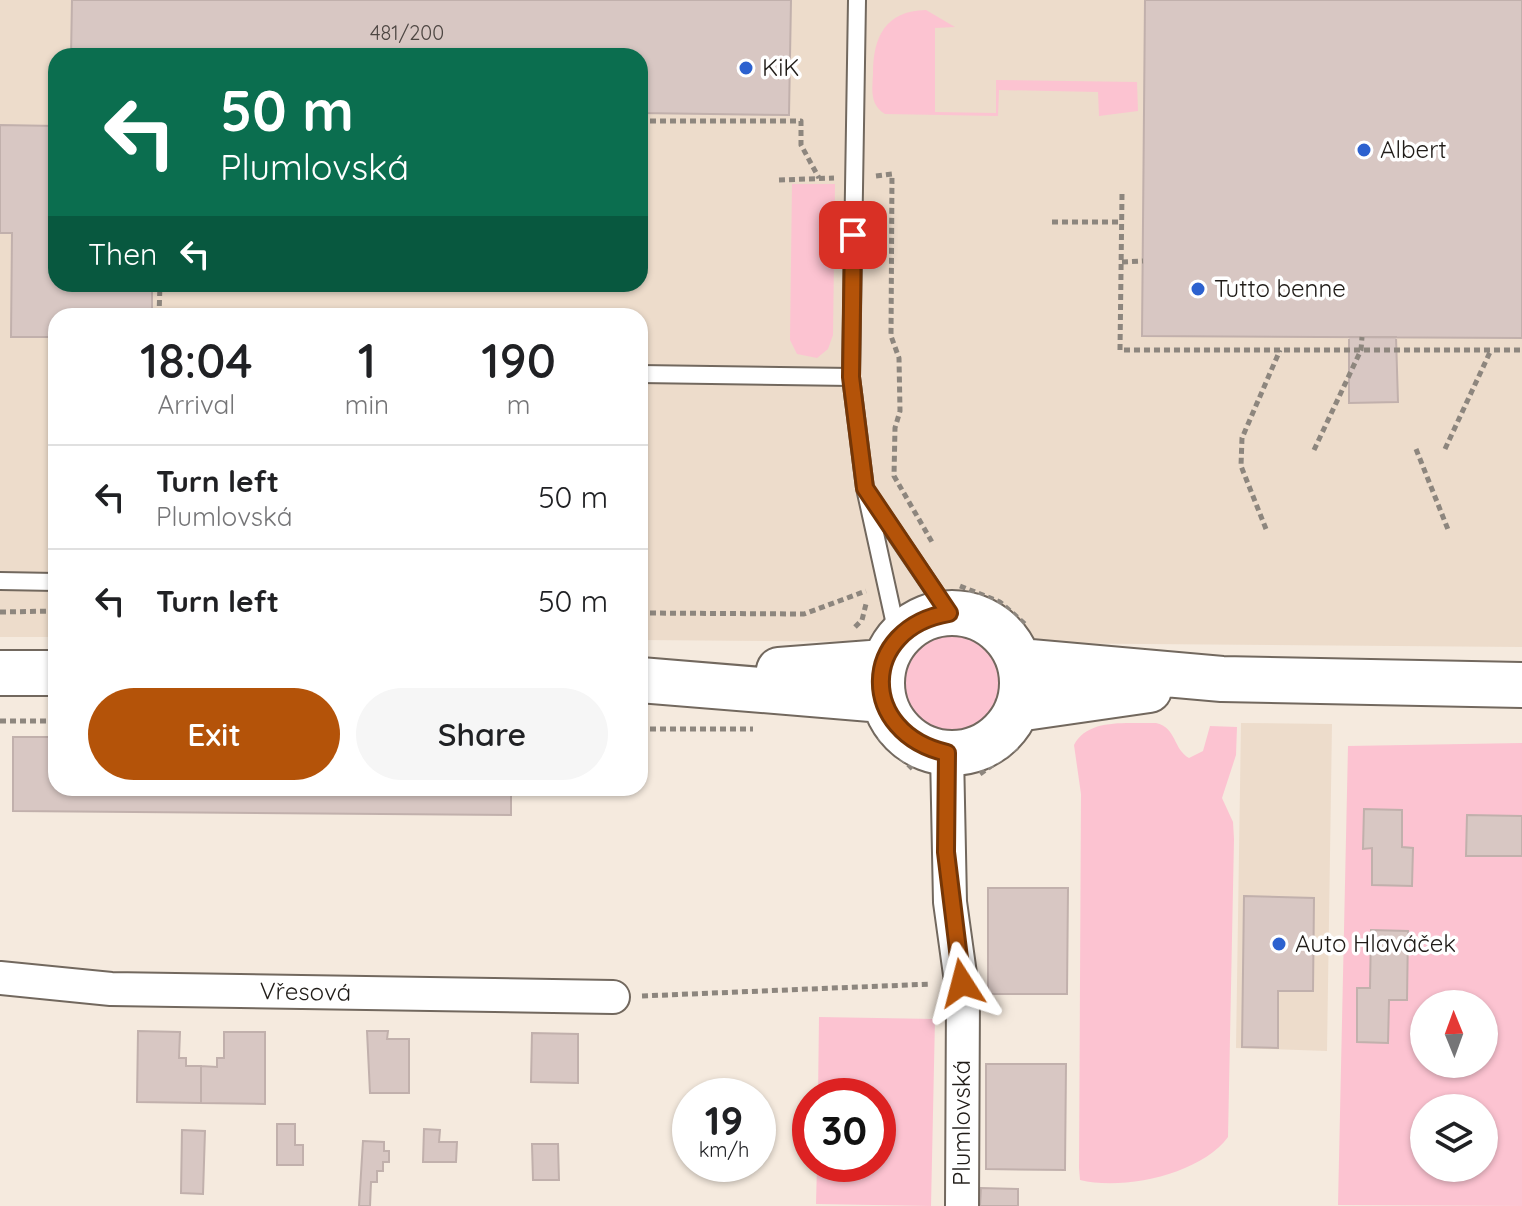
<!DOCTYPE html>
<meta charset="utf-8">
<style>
body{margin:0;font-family:Quicksand,sans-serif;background:#f6f6f6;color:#202124;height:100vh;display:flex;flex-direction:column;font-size:30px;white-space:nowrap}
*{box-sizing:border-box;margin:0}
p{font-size:26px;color:#757577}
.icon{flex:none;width:44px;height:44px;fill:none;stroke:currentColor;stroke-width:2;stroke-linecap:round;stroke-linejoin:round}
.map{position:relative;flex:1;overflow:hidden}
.panel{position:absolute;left:48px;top:308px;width:600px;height:488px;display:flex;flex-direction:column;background:#fff;border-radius:24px;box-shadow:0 2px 6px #0004}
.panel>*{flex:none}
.guide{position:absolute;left:48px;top:48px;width:600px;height:244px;border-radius:24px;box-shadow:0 2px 6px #0004;background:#0b6e4f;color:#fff;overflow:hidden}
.needle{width:52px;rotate:359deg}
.tools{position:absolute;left:1410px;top:990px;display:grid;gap:16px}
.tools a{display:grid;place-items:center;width:88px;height:88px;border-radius:50%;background:#fff;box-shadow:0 2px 6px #0004;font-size:40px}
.speed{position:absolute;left:672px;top:1078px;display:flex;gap:16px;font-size:40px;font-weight:700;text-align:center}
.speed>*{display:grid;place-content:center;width:104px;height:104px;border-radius:50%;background:#fff;box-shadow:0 2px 6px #0004;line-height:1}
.speed small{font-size:20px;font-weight:400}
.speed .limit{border:12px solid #d22;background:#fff;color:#111}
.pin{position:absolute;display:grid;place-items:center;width:68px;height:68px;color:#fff;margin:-34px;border-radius:16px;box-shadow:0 4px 12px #0006}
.me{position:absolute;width:88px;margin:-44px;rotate:351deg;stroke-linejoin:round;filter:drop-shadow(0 0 6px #0008)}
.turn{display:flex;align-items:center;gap:28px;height:168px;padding:0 40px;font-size:36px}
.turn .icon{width:104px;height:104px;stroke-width:2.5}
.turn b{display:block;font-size:56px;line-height:68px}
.then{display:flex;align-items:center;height:76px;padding:0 40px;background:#0003;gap:16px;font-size:30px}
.eta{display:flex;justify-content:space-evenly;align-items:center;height:136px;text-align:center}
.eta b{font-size:48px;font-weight:600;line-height:56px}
.button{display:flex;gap:16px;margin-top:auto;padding:16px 40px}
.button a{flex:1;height:92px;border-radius:48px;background:#b45309;color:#fff;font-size:32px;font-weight:600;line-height:92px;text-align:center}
.button a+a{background:#f6f6f6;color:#202124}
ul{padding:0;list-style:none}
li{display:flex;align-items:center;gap:24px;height:104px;padding:0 40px;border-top:2px solid #e0e0e0}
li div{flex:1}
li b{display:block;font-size:30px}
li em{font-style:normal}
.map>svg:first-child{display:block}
.built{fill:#eddccb;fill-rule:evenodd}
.green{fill:#fcc3d1;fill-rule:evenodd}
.building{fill:#d8c7c3;stroke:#c1b0ac;stroke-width:2}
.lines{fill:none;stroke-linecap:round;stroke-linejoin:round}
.lane-casing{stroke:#72685e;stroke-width:20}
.street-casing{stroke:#72685e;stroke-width:36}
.secondary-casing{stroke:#72685e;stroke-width:48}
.path{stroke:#8d867e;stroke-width:5;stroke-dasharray:6 4;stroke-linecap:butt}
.lane{stroke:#fff;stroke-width:16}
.street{stroke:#fff;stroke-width:32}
.secondary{stroke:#fff;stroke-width:44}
.route-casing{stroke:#753606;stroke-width:20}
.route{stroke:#b45309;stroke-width:14}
.poi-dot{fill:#2c61cf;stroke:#fff;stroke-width:3}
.labels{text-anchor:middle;stroke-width:7;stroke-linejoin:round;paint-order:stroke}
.number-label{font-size:20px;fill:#4e4743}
.poi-label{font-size:24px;fill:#201c18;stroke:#fff;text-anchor:start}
.street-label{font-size:24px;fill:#201c18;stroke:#fff}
</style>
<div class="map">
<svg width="1522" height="1206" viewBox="0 0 1522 1206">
<rect width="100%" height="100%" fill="#f5eade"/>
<!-- built -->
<path class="built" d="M0,0H1522V647L640,640V316H56V637H0ZM56,56H640V284H56Z
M1241,723L1332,724L1327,1051L1236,1048Z"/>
<!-- green -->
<path class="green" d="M926,10L955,27L935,28V112L996,113V80L1137,82L1138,111L1099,116L1098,92L999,90L998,116L885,114C870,105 872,91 873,74C873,37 885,11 926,10Z
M792,184H835L833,335L828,349L817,358L797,354L790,340Z
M903 681a49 49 0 1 1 98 0a49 49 0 1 1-98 0Z
M1156,723C1177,728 1173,749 1189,758L1203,751L1210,726L1237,727L1236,755L1222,798L1233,822L1234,839L1228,1137C1201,1174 1124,1191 1080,1180L1079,1168L1081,794L1074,745C1088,717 1130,724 1156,723Z
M1522,743V1206L1338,1205L1348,746ZM1424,1004H1484V1064H1424ZM1424,1108H1484V1168H1424Z
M819,1017L935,1019L931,1206L816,1204L817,1164H878V1096H818Z"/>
<!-- building -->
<path class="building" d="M72,0H791L789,115L640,113V56H71Z
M1145,0H1522V338L1142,336Z
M0,125L56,126V284H152V316H56V337H11L12,233H0Z
M1349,337H1396L1398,402L1349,403Z
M13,737H56V788H511V815L13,811Z
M1364,809L1402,810V847L1413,848L1412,886L1372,885V848L1363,849Z
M1467,815L1522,816V856H1466Z
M988,888H1068L1067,994H988Z
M1244,896L1314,898L1313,991H1278V1048L1242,1047Z
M1371,930L1408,931L1407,1000H1389L1388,1043L1357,1042V988H1370Z
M138,1031L180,1032L179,1058H186V1066H201V1103L137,1102Z
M367,1031H388L387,1039H409V1093H370Z
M224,1032H265V1104L201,1103V1066L217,1067V1058H224Z
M532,1033L578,1034V1083L531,1082Z
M986,1064H1066L1065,1170L986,1169Z
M277,1124H295V1145H303V1165H277Z
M424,1129L440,1130L439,1142H457L456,1162H423Z
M182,1130L205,1131L203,1194L181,1193Z
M363,1141L384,1142V1151H389V1162H383V1171H377V1182H371L370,1206H359Z
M532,1144H558L559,1180H533Z
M981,1188L1018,1189V1206H980Z"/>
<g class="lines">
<!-- lane casing -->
<g class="lane-casing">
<path id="lane" d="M857,0L851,377L865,488L898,638
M640,374L851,377
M871,498L949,613
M0,581L56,582"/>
</g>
<!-- street casing -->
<g class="street-casing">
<g id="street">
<path d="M947,753L950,902L963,996L962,1206"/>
<path id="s1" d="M0,978L111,989L613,997"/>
</g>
</g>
<!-- secondary casing -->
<g class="secondary-casing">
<path id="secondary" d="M882 683a70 70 0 1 1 140 0a70 70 0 1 1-140 0Z
M1019,661L1222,679L1522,685
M779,670L884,662
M0,673H56
M640,680L883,700
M1017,709L1149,690"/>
</g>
<!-- path -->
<path class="path" d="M640,121H801V145L819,178
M876,176L892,174L891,336L899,358L900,411L895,428L894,476L932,542
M779,180L834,178
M1122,194L1120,350H1522
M1052,222H1122
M1122,262L1143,261
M159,316L160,284
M1416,449L1449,532
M1445,449L1491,350
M1314,450L1361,350L1362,337
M1266,529L1241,466L1242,438L1280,350
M960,586L1000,602L1026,625
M0,612L56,611
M640,613L804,614L866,591
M855,627L862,620L866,604
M0,721H56
M640,729H753
M879,737L915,771
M980,774L1020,745
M642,996L931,984"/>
<!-- lane -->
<use href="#lane" class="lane"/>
<!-- street -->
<use href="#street" class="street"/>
<!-- secondary -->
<use href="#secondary" class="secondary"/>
</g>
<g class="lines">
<!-- route casing -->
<g class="route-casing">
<path id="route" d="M853,235L851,377L865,488L949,613C859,628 858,733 947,753L946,852L962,983"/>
</g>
<!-- route -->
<use href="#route" class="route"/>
</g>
<!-- markers -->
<g class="poi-dot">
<circle cx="746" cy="68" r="8"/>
<circle cx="1364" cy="150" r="8"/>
<circle cx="1198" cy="289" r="8"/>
<circle cx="1279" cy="944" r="8"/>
</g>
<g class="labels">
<!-- number labels -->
<g class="number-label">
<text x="407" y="40">481/200</text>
</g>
<!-- poi labels -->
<g class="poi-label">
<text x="762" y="76">KiK</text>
<text x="1380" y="158">Albert</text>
<text x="1214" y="297">Tutto benne</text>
<text x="1295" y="952">Auto Hlaváček</text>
</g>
<!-- street labels -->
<g class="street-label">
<text dy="8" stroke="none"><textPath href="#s1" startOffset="306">Vřesová</textPath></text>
<text transform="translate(962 1123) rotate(-90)" y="8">Plumlovská</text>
</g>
</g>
</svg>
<div class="tools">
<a><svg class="needle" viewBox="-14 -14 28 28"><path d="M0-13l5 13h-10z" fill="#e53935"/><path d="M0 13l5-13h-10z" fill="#757577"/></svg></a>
<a><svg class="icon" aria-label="layers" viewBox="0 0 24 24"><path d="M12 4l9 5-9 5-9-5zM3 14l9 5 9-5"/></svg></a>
</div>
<div class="speed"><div>19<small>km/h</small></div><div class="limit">30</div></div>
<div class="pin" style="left:853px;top:235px;background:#d93025"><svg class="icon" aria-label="arrive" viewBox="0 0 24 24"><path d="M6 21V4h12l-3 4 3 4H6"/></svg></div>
<svg class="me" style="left:962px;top:983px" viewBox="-20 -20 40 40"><path d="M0-17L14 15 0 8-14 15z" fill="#b45309" stroke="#fff" stroke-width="4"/></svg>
<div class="guide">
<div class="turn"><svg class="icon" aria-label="left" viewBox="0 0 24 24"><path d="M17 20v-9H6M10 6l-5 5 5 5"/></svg><div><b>50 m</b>Plumlovská</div></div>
<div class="then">Then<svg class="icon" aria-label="left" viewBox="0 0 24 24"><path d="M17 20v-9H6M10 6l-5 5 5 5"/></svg></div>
</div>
<section class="panel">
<div class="eta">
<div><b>18:04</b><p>Arrival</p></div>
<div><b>1</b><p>min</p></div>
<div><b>190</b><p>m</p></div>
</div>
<ul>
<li><svg class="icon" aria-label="left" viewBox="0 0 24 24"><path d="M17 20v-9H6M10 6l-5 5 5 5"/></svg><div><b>Turn left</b><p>Plumlovská</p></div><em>50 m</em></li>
<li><svg class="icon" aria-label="left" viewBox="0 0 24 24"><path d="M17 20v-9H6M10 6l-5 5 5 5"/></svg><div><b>Turn left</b></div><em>50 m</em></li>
</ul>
<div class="button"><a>Exit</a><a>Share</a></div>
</section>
</div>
